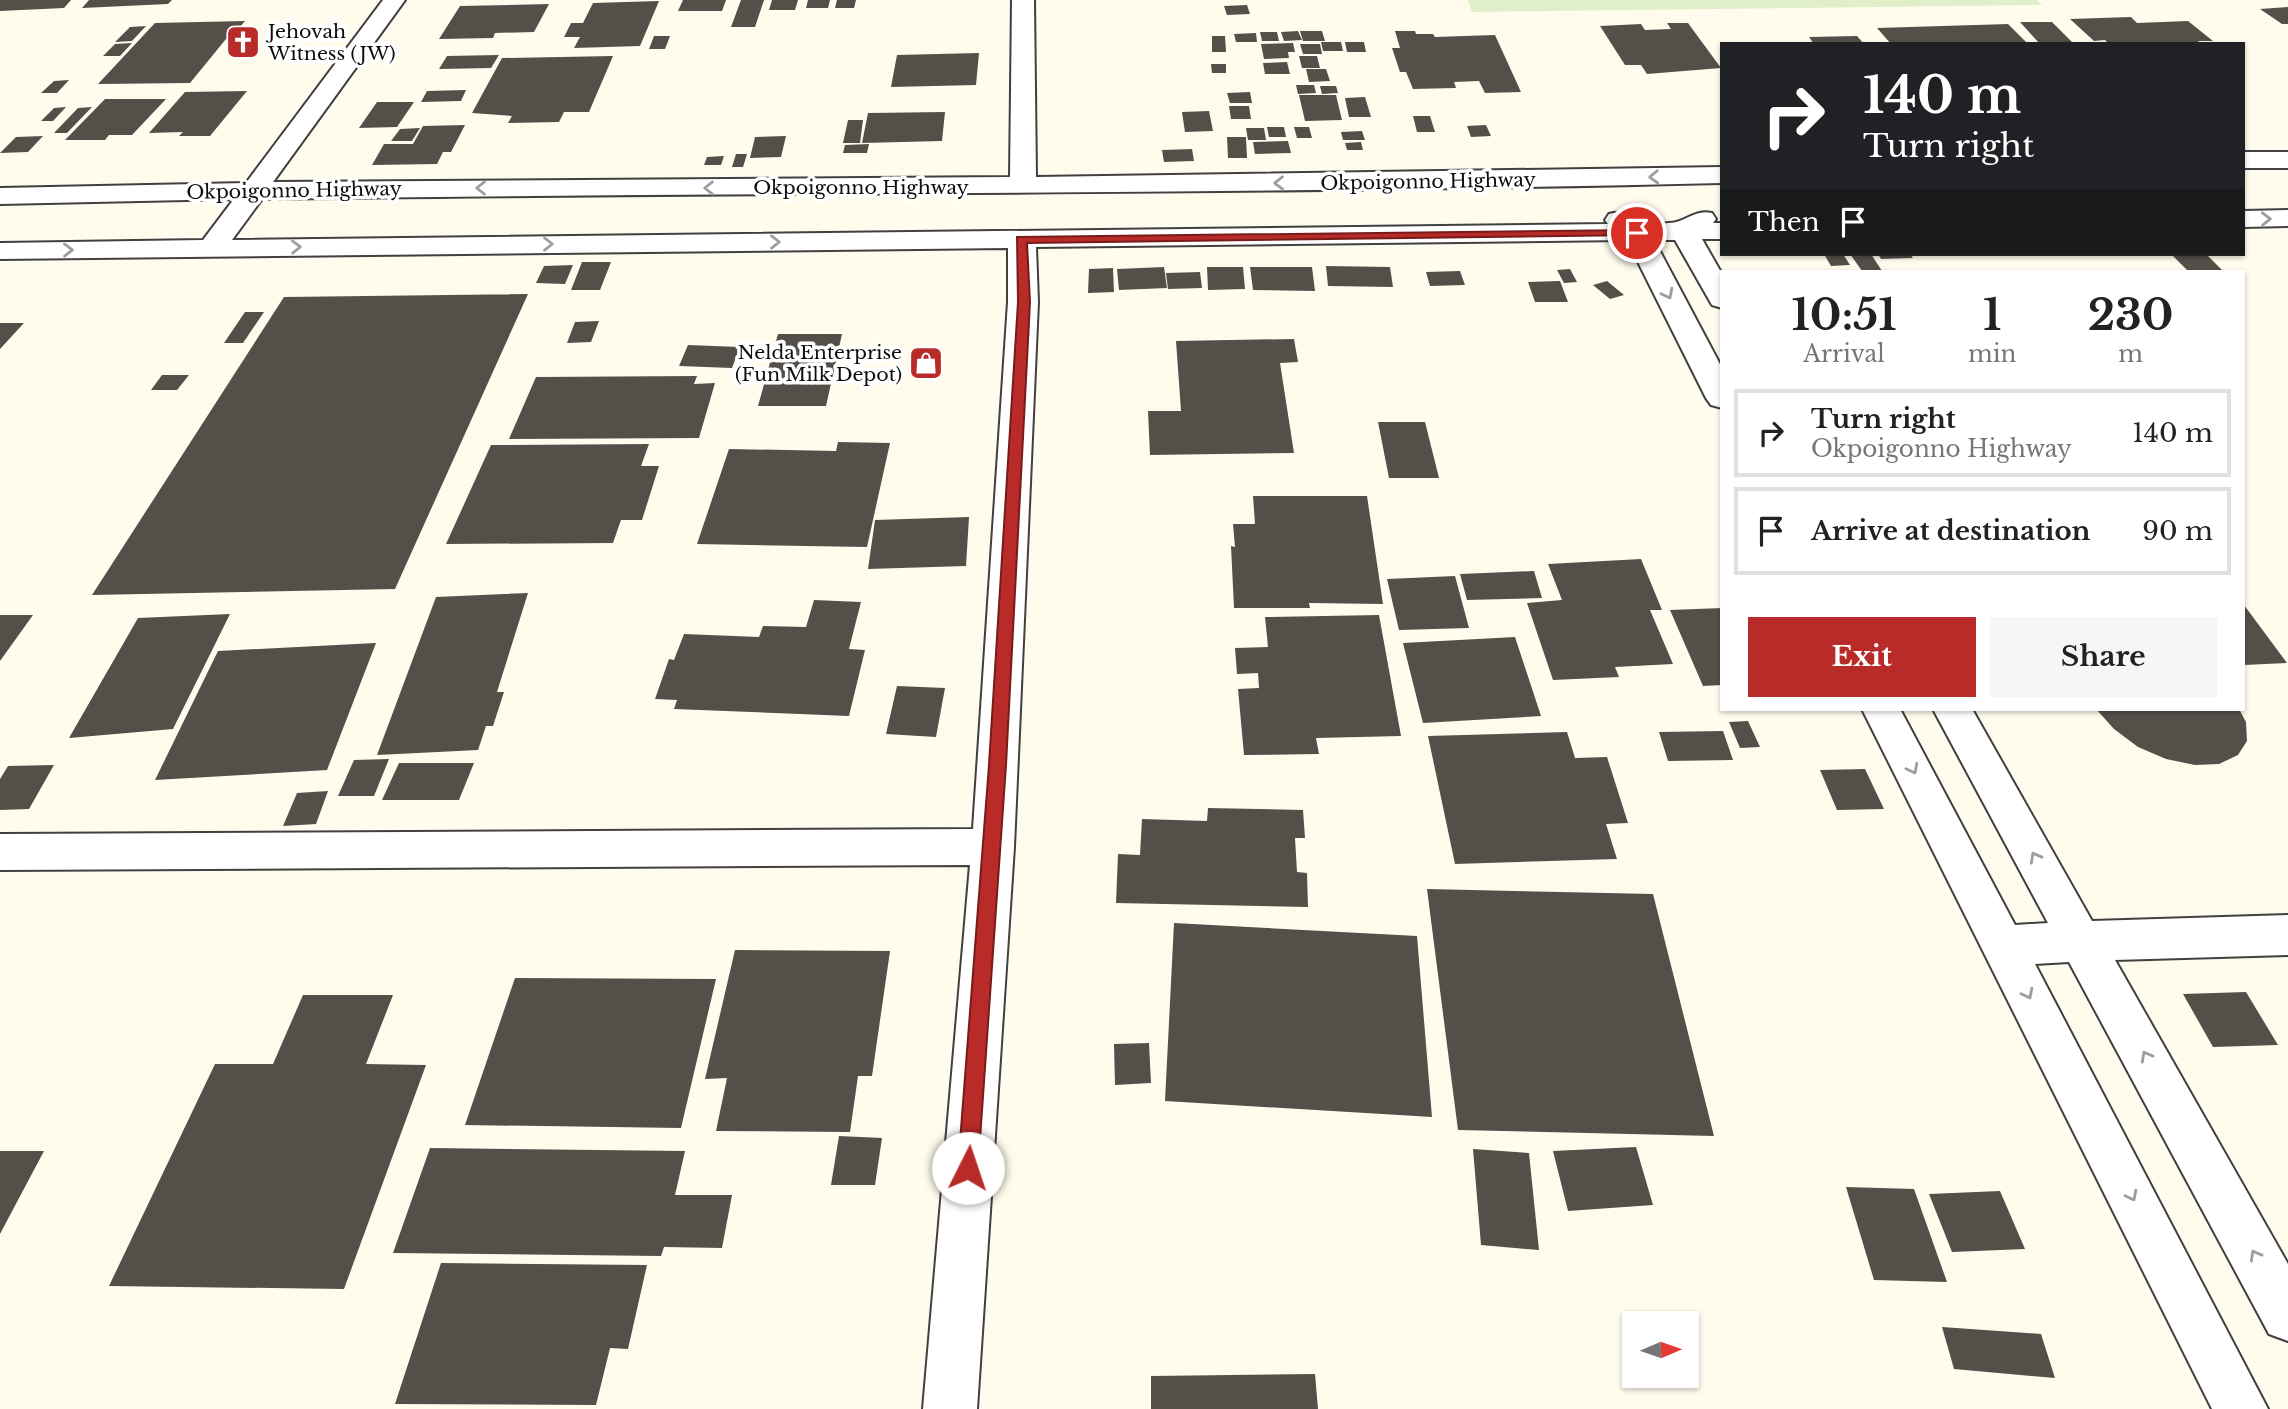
<!DOCTYPE html>
<style>
body{margin:0;font-family:"Libre Baskerville",serif;background:#f6f6f6;color:#222;height:100vh;display:flex;flex-direction:column;font-size:26px;white-space:nowrap}
*{box-sizing:border-box;margin:0}
p{font-size:23px;color:#767676}
.icon{flex:none;width:38px;height:38px;fill:none;stroke:currentColor;stroke-width:2;stroke-linecap:round;stroke-linejoin:round}
.map{position:relative;flex:1;overflow:hidden}
.sheet{position:absolute;left:1720px;top:270px;width:525px;height:441px;display:flex;flex-direction:column;background:#fff;border-radius:0px;box-shadow:0 2px 5px #0004}
.sheet>*{flex:none}
.guide{position:absolute;left:1720px;top:42px;width:525px;height:214px;border-radius:0px;box-shadow:0 2px 5px #0004;background:#202124;color:#fff;overflow:hidden}
.needle{width:46px;rotate:88deg}
.tools{position:absolute;left:1622px;top:1311px;display:grid;gap:14px}
.tools a{display:grid;place-items:center;width:77px;height:77px;border-radius:0px;background:#fff;box-shadow:0 2px 5px #0004;font-size:35px}
.pin{position:absolute;display:grid;place-items:center;width:60px;height:60px;color:#fff;margin:-30px;border:4px solid #fff;border-radius:50%;box-shadow:0 2px 7px #0007}
.me{position:absolute;width:77px;margin:-38px;rotate:4deg;stroke-linejoin:round;filter:drop-shadow(0 0 5px #0008)}
.turn{display:flex;align-items:center;gap:24px;height:147px;padding:0 28px;font-size:32px}
.turn .icon{width:91px;height:91px;stroke-width:2.5}
.turn b{display:block;font-size:49px;line-height:60px}
.then{display:flex;align-items:center;height:66px;padding:0 28px;background:#0003;gap:14px;font-size:26px}
.eta{display:flex;justify-content:space-evenly;align-items:center;height:119px;text-align:center}
.eta b{font-size:42px;font-weight:800;line-height:49px}
.action{display:flex;gap:14px;margin-top:auto;padding:14px 28px}
.action a{flex:1;height:80px;border-radius:0px;background:#b92b29;color:#fff;font-size:28px;font-weight:800;line-height:80px;text-align:center}
.action a+a{background:#f6f6f6;color:#222}
ul{padding:0;list-style:none}
li{display:flex;align-items:center;gap:21px;height:88px;margin:0 14px 10px;padding:0 14px;border:4px solid #e0e0e0;border-radius:0px}
li div{flex:1}
li b{display:block;font-size:26px}
li em{font-style:normal}
.map>svg:first-child{display:block}
.pitch{fill:#e0efca}
.building{fill:#554f4a}
.lines{fill:none;stroke-linecap:round;stroke-linejoin:round}
.street-casing{stroke:#404040;stroke-width:4}
.street{fill:#fff;fill-rule:evenodd}
.oneway{stroke:#9e9e9e}
.route{fill:#b92b29;stroke:#781c1b;stroke-width:2}
.labels{text-anchor:middle;stroke-width:7;stroke-linejoin:round;paint-order:stroke}
.far-poi-label{font-size:19px;fill:#0d0d0d;stroke:#fff;text-anchor:start}
.far-street-label{font-size:19px;fill:#0d0d0d;stroke:#fff}
</style>
<div class="map">
<svg width="2288" height="1409" viewBox="0 0 2288 1409">
<rect width="100%" height="100%" fill="#fffced"/>
<!-- pitch -->
<path class="pitch" d="M1468,0H2037L2042,5L1472,12Z"/>
<!-- building -->
<path class="building" d="M0,0H71L64,8L0,11Z
M89,0H172L168,4L82,8Z
M683,0H726L722,11H678Z
M741,0H764L755,27H731Z
M772,0H798L795,10H769Z
M808,0H830L828,8H806Z
M837,0H856L854,8H835Z
M659,1L640,46L574,48L580,37H564L571,23H583L593,3Z
M549,4L534,32L495,33L493,38L439,39L460,6Z
M1247,5L1250,14L1227,15L1224,6Z
M2288,7V24H2282L2260,9Z
M2131,17L2137,23L2188,21L2213,41H2198L2201,44H2109L2105,40L2094,41L2070,19Z
M245,21L230,39H226L190,83L98,84L155,23Z
M2020,22H2052L2074,44H2040Z
M1667,23H1688L1721,68L1647,74L1641,65H1625L1600,26L1641,24L1645,30L1671,29Z
M2008,24L2028,44H1891L1877,28Z
M146,26L132,41L115,42L130,27Z
M1298,31L1302,40L1284,41L1281,32Z
M1300,31H1322L1325,41H1303Z
M1395,31H1415L1416,34H1433L1435,37L1495,35L1521,92L1485,93L1479,81L1454,82L1456,88L1413,89L1406,72H1400L1392,48H1400Z
M1260,32H1277L1279,41H1262Z
M1256,33L1257,42H1236L1234,34Z
M654,36H670L665,49H649Z
M1212,36H1225L1226,52H1212Z
M1857,36L1864,44H1814L1809,37Z
M1321,42H1341L1343,51H1323Z
M1345,42H1364L1366,52H1347Z
M132,43L120,56H103L115,44Z
M1293,43L1295,52H1288L1289,58L1264,59L1261,44Z
M1300,44H1320L1322,54H1303Z
M979,53L976,85L891,87L897,55Z
M499,55L491,68L439,69L447,56Z
M613,56L589,112H564L559,122L508,123L512,116L472,113L502,58Z
M1299,56H1317L1320,68H1302Z
M1287,62L1290,74H1265L1263,63Z
M1211,64H1226V73H1212Z
M1306,69H1326L1330,81L1309,82Z
M69,80L57,93H41L54,81Z
M1296,85H1314L1316,93L1298,94Z
M1320,86H1336L1338,93L1322,94Z
M466,90L461,101L421,102L427,91Z
M247,91L210,136H179L183,132L149,133L185,92Z
M1250,92L1252,103H1230L1227,93Z
M1299,95H1336L1342,120L1305,121Z
M1365,97L1371,117H1349L1345,98Z
M105,99H166L132,135H109L105,140H65Z
M377,102H414L397,127L359,128Z
M1229,106H1249L1251,119H1231Z
M66,107L53,121H41L54,108Z
M92,107L67,133H54L78,108Z
M1209,111L1213,131L1185,132L1182,112Z
M945,112L942,141L862,143L868,113Z
M1413,116H1430L1435,132H1417Z
M848,120H863L860,143H843Z
M465,125L451,152H443L437,164L372,165L384,144H413L423,126Z
M1486,125L1491,136L1471,137L1467,126Z
M1267,127H1284L1286,137H1269Z
M1294,127H1309L1312,138H1297Z
M420,128L412,141H391L400,129Z
M1246,128H1264L1266,140H1248Z
M1362,131L1365,140H1343L1341,132Z
M43,136L28,152L0,153L16,137Z
M786,136L781,157L750,158L755,137Z
M1227,137H1246L1247,158H1228Z
M1288,141L1291,153L1255,154L1253,142Z
M1361,142L1363,150H1347L1345,143Z
M869,144L867,153H843L845,145Z
M1192,149L1194,161L1164,162L1162,150Z
M736,154H747L743,167H732Z
M724,156L721,165H704L707,157Z
M1824,254H1843L1850,265L1831,266Z
M1850,254H1871L1882,271H1862Z
M1878,254H1910L1913,258L1881,259Z
M2171,254H2206L2223,271H2188Z
M582,262H611L600,290H571Z
M573,265L565,284L536,283L544,266Z
M1326,266L1390,267L1393,287L1328,286Z
M1164,267L1167,288L1119,290L1117,269Z
M1207,267H1243L1245,289L1208,290Z
M1250,267H1312L1315,291L1253,290Z
M1113,268L1114,292L1088,293L1089,269Z
M1570,269L1577,282L1564,283L1557,270Z
M1460,271L1465,285L1430,286L1426,272Z
M1200,272L1202,288L1168,289L1166,273Z
M1560,281L1568,302H1535L1528,282Z
M1607,281L1624,295L1610,299L1593,285Z
M528,294L395,589L92,595L284,297Z
M245,312H264L243,343H224Z
M599,321L591,342L567,343L575,322Z
M0,323H24L0,349Z
M778,334H842L826,406H758Z
M1294,339L1298,362L1280,363L1294,453L1150,455L1148,411H1181L1176,341Z
M688,345L740,347L732,368L679,366Z
M162,375H189L177,390H151Z
M697,376L694,384L715,383L699,438L509,439L536,377Z
M1378,422H1425L1439,478H1389Z
M838,442L890,443L867,547L697,544L729,449L836,451Z
M649,444L641,466H659L642,520H621L613,543L446,544L491,445Z
M1253,496H1367L1383,604L1309,603L1310,608H1234L1231,546L1235,547L1233,524H1255Z
M969,517L966,566L868,569L875,520Z
M1641,559L1662,610H1650L1673,664L1615,667L1619,677L1553,680L1527,603L1562,600L1548,564Z
M1534,571L1542,598L1467,600L1460,574Z
M1455,576L1469,628L1399,630L1387,579Z
M528,593L497,692H504L493,726H486L478,750L377,755L436,597Z
M814,600L861,602L849,649L865,650L849,716L674,709L677,700L655,699L669,659L674,660L684,634L759,637L763,626L806,627Z
M2244,605L2287,663L2244,665Z
M1722,608V685L1703,686L1670,610Z
M230,614L173,729L69,738L138,618Z
M0,615H33L0,661Z
M1379,615L1401,736L1316,738L1319,754L1244,755L1238,689L1259,688L1258,673L1237,674L1235,648L1268,647L1265,617Z
M1515,637L1541,716L1423,723L1403,643Z
M376,643L327,770L155,780L218,651Z
M897,686L945,688L936,737L886,734Z
M2096,709H2239L2246,722L2247,741L2238,755L2219,764L2195,765L2166,759L2138,747L2114,729Z
M1748,721L1760,747L1740,748L1729,722Z
M1723,731L1733,760L1668,761L1659,732Z
M1567,732L1575,758L1607,757L1628,823L1606,824L1617,859L1455,864L1428,736Z
M389,759L374,796H338L354,760Z
M399,763H474L459,800H382Z
M54,765L29,809L0,810V779L8,766Z
M1865,769L1884,809L1837,810L1820,770Z
M328,791L316,824L283,826L297,793Z
M1208,808L1303,810L1305,838H1295L1297,872L1307,873L1308,907L1116,903L1118,854L1140,855L1142,819L1207,821Z
M1427,889L1653,894L1714,1136L1458,1130Z
M1174,923L1417,936L1432,1117L1165,1101Z
M735,950L890,951L872,1076H858L850,1132L716,1131L727,1078L705,1079Z
M515,978L716,979L681,1128L465,1125Z
M2246,992L2278,1045L2213,1047L2183,994Z
M303,995H393L366,1064L426,1065L344,1289L109,1286L215,1064H273Z
M1149,1043L1151,1083L1115,1085L1114,1044Z
M839,1136L882,1138L875,1185H831Z
M1636,1147L1653,1205L1568,1211L1553,1151Z
M430,1148L685,1151L675,1195H732L722,1248L664,1247L661,1256L393,1253Z
M1473,1149L1529,1153L1539,1250L1481,1245Z
M0,1151H44L0,1234Z
M1846,1187L1914,1189L1947,1282L1874,1280Z
M2000,1191L2025,1249L1952,1252L1929,1194Z
M441,1263L647,1265L628,1349L610,1348L596,1405L395,1404Z
M1942,1327L2041,1334L2055,1378L1954,1369Z
M1315,1374L1318,1409H1151V1376Z"/>
<g class="lines">
<!-- street casing -->
<g class="street-casing">
<path id="street" d="M383,0H405L273,182L1010,177L1012,0H1034L1036,177L1722,167V183C1235,195 749,192 262,199L232,240L1608,224L1605,220L1609,214C1625,210 1628,217 1641,223C1648,226 1661,223 1669,223C1686,223 1693,209 1712,213L1716,219L1713,223H1722V239H1702L1722,274V308L1712,305L1675,240H1654L1722,368V408L1711,405L1706,398L1627,240L1036,247L1038,302L1014,847L977,1409H923L970,865L0,870V834L973,829L1008,302V248L0,259V243L203,240L234,199L0,204V188L246,183Z
M2244,152H2288V168H2244Z
M2288,210V226L2244,227V211Z
M1862,709H1900L2015,925L2048,923L1933,709H1972L2092,921L2288,915V955L2115,960L2288,1264V1341L2269,1334L2069,962L2035,964L2268,1409H2212Z"/>
</g>
<!-- street -->
<use href="#street" class="street"/>
</g>
<!-- one-way arrows -->
<defs><path id="oneway-chevron" d="M-2-3.5L2.5 0L-2 3.5" fill="none" stroke-width="1.6" stroke-linecap="round" stroke-linejoin="round" transform="scale(1.75)"/></defs>
<g class="oneway">
<use href="#oneway-chevron" transform="translate(1654 177) rotate(178)"/>
<use href="#oneway-chevron" transform="translate(1279 183) rotate(179)"/>
<use href="#oneway-chevron" transform="translate(481 188) rotate(180)"/>
<use href="#oneway-chevron" transform="translate(709 188) rotate(180)"/>
<use href="#oneway-chevron" transform="translate(2266 219) rotate(-1)"/>
<use href="#oneway-chevron" transform="translate(775 242)"/>
<use href="#oneway-chevron" transform="translate(548 244)"/>
<use href="#oneway-chevron" transform="translate(296 247) rotate(-1)"/>
<use href="#oneway-chevron" transform="translate(68 250) rotate(-1)"/>
<use href="#oneway-chevron" transform="translate(1668 294) rotate(63)"/>
<use href="#oneway-chevron" transform="translate(1913 769) rotate(63)"/>
<use href="#oneway-chevron" transform="translate(2035 857) rotate(-119)"/>
<use href="#oneway-chevron" transform="translate(2028 994) rotate(63)"/>
<use href="#oneway-chevron" transform="translate(2146 1056) rotate(-119)"/>
<use href="#oneway-chevron" transform="translate(2132 1196) rotate(63)"/>
<use href="#oneway-chevron" transform="translate(2255 1255) rotate(-119)"/>
</g>
<!-- route -->
<path class="route" d="M1637,230L1643,233L1641,235L1027,243L1030,302L1006,765L978,1168L975,1175L968,1178L961,1175L958,1168L989,765L1018,302L1017,237Z"/>
<!-- icons -->
<defs>
<g id="church-square" transform="scale(1.75)"><rect x="-9" y="-9" width="18" height="18" rx="4" fill="#b92b29" stroke="#fff"/><path d="M-1.2-6h2.4v3.5h3.3v2.4h-3.3V6h-2.4V-.1h-3.3v-2.4h3.3Z" fill="#fff"/></g>
<g id="shop-square" transform="scale(1.75)"><rect x="-9" y="-9" width="18" height="18" rx="4" fill="#b92b29" stroke="#fff"/><path d="M-5-2.5h2.3a2.7 3.5 0 0 1 5.4 0H5L5.5 6h-11ZM-1.5-2.5h3a1.5 2.3 0 0 0-3 0Z" fill="#fff"/></g>
</defs>
<g fill-rule="evenodd">
<use href="#church-square" x="243" y="42"/>
<use href="#shop-square" x="926" y="363"/>
</g>
<g class="labels">
<!-- far-poi labels -->
<g class="far-poi-label">
<text x="268" y="38">Jehovah<tspan x="268" dy="22">Witness (JW)</tspan></text>
<text x="902" y="359" text-anchor="end">Nelda Enterprise<tspan x="902" dy="22">(Fun Milk Depot)</tspan></text>
</g>
<!-- far-street labels -->
<g class="far-street-label">
<text transform="translate(1428 181) rotate(-1)" y="7">Okpoigonno Highway</text>
<text x="861" y="194">Okpoigonno Highway</text>
<text transform="translate(294 190) rotate(-1)" y="7">Okpoigonno Highway</text>
</g>
</g>
</svg>
<div class="tools">
<a><svg class="needle" viewBox="-14 -14 28 28"><path d="M0-13l5 13h-10z" fill="#e53935"/><path d="M0 13l5-13h-10z" fill="#767676"/></svg></a>
</div>
<div class="pin" style="left:1637px;top:233px;background:#d93025"><svg class="icon" aria-label="arrive" viewBox="0 0 24 24"><path d="M6 21V4h12l-3 4 3 4H6"/></svg></div>
<svg class="me" style="left:968px;top:1168px" viewBox="-20 -20 40 40"><circle r="19" fill="#fff"/><path d="M0-13L10 11 0 6-10 11z" fill="#b92b29"/></svg>
<div class="guide">
<div class="turn"><svg class="icon" aria-label="right" viewBox="0 0 24 24"><path d="M7 20v-9h11M14 6l5 5-5 5"/></svg><div><b>140 m</b>Turn right</div></div>
<div class="then">Then<svg class="icon" aria-label="arrive" viewBox="0 0 24 24"><path d="M6 21V4h12l-3 4 3 4H6"/></svg></div>
</div>
<section class="sheet">
<div class="eta">
<div><b>10:51</b><p>Arrival</p></div>
<div><b>1</b><p>min</p></div>
<div><b>230</b><p>m</p></div>
</div>
<ul>
<li><svg class="icon" aria-label="right" viewBox="0 0 24 24"><path d="M7 20v-9h11M14 6l5 5-5 5"/></svg><div><b>Turn right</b><p>Okpoigonno Highway</p></div><em>140 m</em></li>
<li><svg class="icon" aria-label="arrive" viewBox="0 0 24 24"><path d="M6 21V4h12l-3 4 3 4H6"/></svg><div><b>Arrive at destination</b></div><em>90 m</em></li>
</ul>
<div class="action"><a>Exit</a><a>Share</a></div>
</section>
</div>
